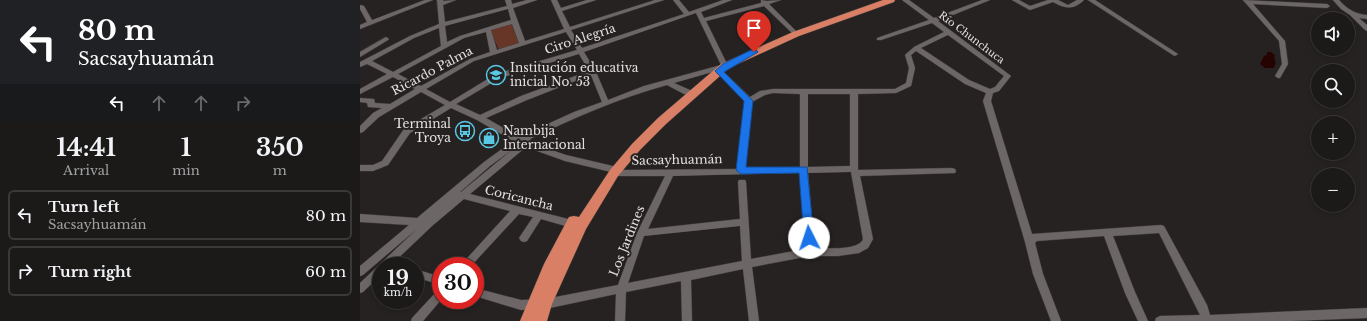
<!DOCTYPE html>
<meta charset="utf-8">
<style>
body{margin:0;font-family:"Libre Baskerville",serif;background:#292726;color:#f1f3f6;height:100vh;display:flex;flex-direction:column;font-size:15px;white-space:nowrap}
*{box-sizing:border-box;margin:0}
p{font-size:13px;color:#a0a1a2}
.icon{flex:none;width:22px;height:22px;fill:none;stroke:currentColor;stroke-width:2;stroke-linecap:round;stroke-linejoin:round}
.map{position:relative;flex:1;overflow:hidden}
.drawer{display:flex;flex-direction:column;background:#1c1a19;width:360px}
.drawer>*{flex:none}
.hud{background:#202124;color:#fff;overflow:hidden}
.fabs{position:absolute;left:951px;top:12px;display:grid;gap:8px}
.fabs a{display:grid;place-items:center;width:44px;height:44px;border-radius:50%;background:#1c1a19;box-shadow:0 2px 6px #0003,0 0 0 1px #3a3838;font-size:20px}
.speed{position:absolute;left:12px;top:257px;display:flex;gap:8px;font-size:20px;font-weight:700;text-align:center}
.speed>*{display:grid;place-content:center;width:52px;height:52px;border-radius:50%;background:#1c1a19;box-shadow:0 2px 6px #0003,0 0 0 1px #3a3838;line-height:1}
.speed small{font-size:10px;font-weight:400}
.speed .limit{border:6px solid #d22;background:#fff;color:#111}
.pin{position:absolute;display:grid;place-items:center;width:34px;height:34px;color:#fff;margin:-41px -17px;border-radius:50% 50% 50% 0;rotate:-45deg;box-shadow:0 0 4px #0007}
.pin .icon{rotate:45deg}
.me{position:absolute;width:44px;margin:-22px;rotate:356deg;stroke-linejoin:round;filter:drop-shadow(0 0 3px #0008)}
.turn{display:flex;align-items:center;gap:14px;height:84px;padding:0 12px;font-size:18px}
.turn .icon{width:52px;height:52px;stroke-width:2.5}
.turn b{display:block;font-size:28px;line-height:34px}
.lanes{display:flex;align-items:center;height:38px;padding:0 12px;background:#0003;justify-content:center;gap:20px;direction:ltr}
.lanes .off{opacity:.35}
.eta{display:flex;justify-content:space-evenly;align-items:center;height:68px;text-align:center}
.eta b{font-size:24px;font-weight:700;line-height:28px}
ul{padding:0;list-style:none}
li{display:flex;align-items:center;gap:12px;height:50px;margin:0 8px 6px;padding:0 4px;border:2px solid #3a3838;border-radius:6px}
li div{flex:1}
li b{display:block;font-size:15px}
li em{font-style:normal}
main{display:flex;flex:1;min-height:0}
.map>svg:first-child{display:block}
.green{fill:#683627}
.water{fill:#250300}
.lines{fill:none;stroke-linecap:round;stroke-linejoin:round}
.minor-casing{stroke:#423e3d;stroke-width:1}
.highway-casing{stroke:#423e3d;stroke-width:1}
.minor{fill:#6c6766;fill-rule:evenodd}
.highway{fill:#d87f65;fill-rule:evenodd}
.route{fill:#1a73e8;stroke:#114b97}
.labels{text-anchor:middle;stroke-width:4;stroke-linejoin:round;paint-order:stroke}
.far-street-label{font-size:10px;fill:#e2dfde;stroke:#262221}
.street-label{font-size:12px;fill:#e2dfde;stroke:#262221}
.poi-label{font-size:12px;fill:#e2dfde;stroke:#262221;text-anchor:start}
</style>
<main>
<section class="drawer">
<div class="hud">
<div class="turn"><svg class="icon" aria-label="left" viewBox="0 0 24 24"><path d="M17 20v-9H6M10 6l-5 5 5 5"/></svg><div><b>80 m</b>Sacsayhuamán</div></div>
<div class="lanes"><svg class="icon" aria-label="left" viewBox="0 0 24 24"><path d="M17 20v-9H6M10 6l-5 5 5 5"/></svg><svg class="icon off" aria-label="ahead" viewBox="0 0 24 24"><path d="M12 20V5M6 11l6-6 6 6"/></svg><svg class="icon off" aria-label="ahead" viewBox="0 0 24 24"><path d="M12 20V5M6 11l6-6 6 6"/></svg><svg class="icon off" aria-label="right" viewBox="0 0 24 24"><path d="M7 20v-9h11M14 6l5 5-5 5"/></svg></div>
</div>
<div class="eta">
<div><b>14:41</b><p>Arrival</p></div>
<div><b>1</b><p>min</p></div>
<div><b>350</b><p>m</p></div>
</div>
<ul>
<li><svg class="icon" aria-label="left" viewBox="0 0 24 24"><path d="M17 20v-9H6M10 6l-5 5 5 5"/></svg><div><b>Turn left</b><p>Sacsayhuamán</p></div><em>80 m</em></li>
<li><svg class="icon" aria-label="right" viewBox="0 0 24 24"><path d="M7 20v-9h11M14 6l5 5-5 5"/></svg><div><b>Turn right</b></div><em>60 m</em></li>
</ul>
</section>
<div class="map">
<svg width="1007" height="321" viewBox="0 0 1007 321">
<rect width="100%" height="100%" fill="#262221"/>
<!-- green -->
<path class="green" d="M151,23L159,43L139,50L131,32L132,29Z"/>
<!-- water -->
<path class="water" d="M907,52H911L915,55L914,57C916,61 916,66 913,68H905L900,64L904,56L907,55Z"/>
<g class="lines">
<!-- minor casing -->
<g class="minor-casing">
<path id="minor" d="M65,0H73L0,29V25L7,22L0,9V5L4,6L12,20Z
M77,0H83V1L96,0L83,5L85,22L147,6L145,0H151L152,4L167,0H177L153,8L165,41L204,29L191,0H197L201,8L227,0H236L202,11L210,27L295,0H304L211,30L222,48L324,14L313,0H319L329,12L363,0H372L341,12L344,18L401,3V0L407,1L421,0L409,4L438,33V35H434L404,6L346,21L368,66L361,69L390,97L400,91L413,89H535L546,83L549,68L545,55L546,54L554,47L584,32L572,23L521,40H517V38L569,20L542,0H549L574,18L622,0H630L578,21L651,76L639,91L633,93L631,101L672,234L801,225L804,226L847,305L850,315L1007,308V318L931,321H795L796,318L800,316L840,315L799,233L753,236L775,292L788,321H778L765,293L744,236L677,241L675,243L683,274L701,321H691L673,274L665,242L623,101L626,93L605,84L556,51L551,55L555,68L551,86L536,93L498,94V170L592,168L595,169L596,171L595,173L500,176L513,239L508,248L499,253L478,256H450L392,267L399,321H389L383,269L331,280L332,321H322L321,281L266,292L265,321H255L256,294L185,309L161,310L115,296V288L161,300L185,299L258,285L277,233L305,176H254L251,175V172L205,161L166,147L110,194L216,221L219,222L220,225L219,228L216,229L181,219L167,241L164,242L161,241L159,238L173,217L159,214L111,266H100L150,211L104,199L72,226L30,266H21V275L3,292L0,293V283L58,228L3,275L0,276V266L49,225L0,222V214L57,218L124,162L153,141L117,120L91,108L50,133L28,165L13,171H0V165H13L22,161L44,129L85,105L61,92L19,117L3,132L0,133V126L13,113L22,108L8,107L7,103L0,102V98L14,99L15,103L30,104L55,89L33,77L0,94V89L27,74L7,64L0,67V62L50,36L79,24ZM148,9L151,20L100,36L87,42L85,26ZM336,13L361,65L284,86L248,100L236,72L224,52ZM152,24L159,43L137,50L131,30ZM79,28L81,46L33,72L12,61L54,38ZM126,32L130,52L110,59L61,86L38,74L104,38ZM206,32L217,50L136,74L90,102L66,89L114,61ZM588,35L644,76L635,87L630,89L609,80L561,48ZM219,54L229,71L161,96L120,115L96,104L140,78ZM356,71L385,102L377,169L261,170L257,167L206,155L171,143L172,141L170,139C214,118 259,98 307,85L324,94H330L331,92L330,90L314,83ZM231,75L242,102L214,112L159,137L126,118L167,100ZM413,93L440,94V167L385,168L392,102L405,95ZM448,94H490V166L448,167ZM153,149L101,192H100L130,166ZM491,172L503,239C499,251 466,248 454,248L448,173ZM440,173L445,249L391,259L386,182L385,180H379L378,182L380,219L288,229L313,176ZM380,226L382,261L268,283L284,236Z
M652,0H659L670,6L688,0H698L708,5L717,0H724C714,10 705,9 693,2L670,10Z
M728,0H735L818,54L815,56L813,55Z
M883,0L967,4L970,6L967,8L893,4L925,41L928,64L920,78H918L915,76L922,64L919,41Z
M973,0H979C987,9 995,14 1007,15V19L999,18L1007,25V31L1005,30L990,15L981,9Z
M26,37L29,39L28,40L0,57V52Z
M55,269L81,277V285L55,277Z
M81,289V300L63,321H51L52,318L78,290Z"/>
</g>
<!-- highway casing -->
<g class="highway-casing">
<path id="highway" d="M523,0H535L534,2L439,36L369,68L306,124L280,150L258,176L226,229L192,304L187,321H160L184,264L209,217L214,216L219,217L250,170L272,144L298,118L361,64L433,32Z"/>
</g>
<!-- minor -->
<use href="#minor" class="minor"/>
<!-- highway -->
<use href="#highway" class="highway"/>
</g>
<!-- route -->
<path class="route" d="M391,50H396L398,52L364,72L393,101L386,167H447L454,238L452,242L449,243L445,242L444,238L439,173L381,174L376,170L384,101L355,71L363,64Z"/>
<!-- icons -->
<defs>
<g id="school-ring" transform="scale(1)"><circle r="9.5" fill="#262221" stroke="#59c8e4" stroke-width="1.5"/><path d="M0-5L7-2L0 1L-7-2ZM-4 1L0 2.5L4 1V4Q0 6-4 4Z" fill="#59c8e4"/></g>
<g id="bus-ring" transform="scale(1)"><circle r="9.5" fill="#262221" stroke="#59c8e4" stroke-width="1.5"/><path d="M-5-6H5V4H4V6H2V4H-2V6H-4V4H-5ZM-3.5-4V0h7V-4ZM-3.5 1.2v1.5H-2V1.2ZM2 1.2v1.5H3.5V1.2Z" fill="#59c8e4"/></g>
<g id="shop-ring" transform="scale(1)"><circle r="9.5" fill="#262221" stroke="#59c8e4" stroke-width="1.5"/><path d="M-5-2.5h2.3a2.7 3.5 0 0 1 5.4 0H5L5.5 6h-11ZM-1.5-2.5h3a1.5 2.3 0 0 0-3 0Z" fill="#59c8e4"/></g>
</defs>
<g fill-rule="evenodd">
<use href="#school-ring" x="136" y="75"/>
<use href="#bus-ring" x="105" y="131"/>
<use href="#shop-ring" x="129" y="138"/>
</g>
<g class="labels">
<!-- far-street labels -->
<g class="far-street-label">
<text transform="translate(612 37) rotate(37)" y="4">Río Chunchuca</text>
</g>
<!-- street labels -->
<g class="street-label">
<text transform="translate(220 39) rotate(-18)" y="4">Ciro Alegría</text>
<text transform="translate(72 71) rotate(-28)" y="4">Ricardo Palma</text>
<text transform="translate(317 160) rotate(-1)" y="4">Sacsayhuamán</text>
<text transform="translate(159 198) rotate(14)" y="4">Coricancha</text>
<text transform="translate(267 241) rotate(-68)" y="4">Los Jardines</text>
</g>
<!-- poi labels -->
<g class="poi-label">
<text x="150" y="72">Institución educativa<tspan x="150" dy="14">inicial No. 53</tspan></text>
<text x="91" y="128" text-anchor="end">Terminal<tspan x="91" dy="14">Troya</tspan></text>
<text x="143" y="135">Nambija<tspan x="143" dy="14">Internacional</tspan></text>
</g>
</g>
</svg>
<div class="fabs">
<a><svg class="icon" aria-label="sound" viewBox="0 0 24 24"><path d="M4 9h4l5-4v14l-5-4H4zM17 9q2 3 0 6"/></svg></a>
<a><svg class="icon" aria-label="search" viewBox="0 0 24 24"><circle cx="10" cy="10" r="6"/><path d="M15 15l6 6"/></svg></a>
<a>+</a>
<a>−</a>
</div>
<div class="speed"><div>19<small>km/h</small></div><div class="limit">30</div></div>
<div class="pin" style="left:394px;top:52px;background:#d93025"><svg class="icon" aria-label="arrive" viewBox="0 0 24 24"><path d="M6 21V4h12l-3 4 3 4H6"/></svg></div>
<svg class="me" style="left:449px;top:238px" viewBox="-20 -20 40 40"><circle r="19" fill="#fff"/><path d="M0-13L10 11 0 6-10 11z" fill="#1a73e8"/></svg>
</div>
</main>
